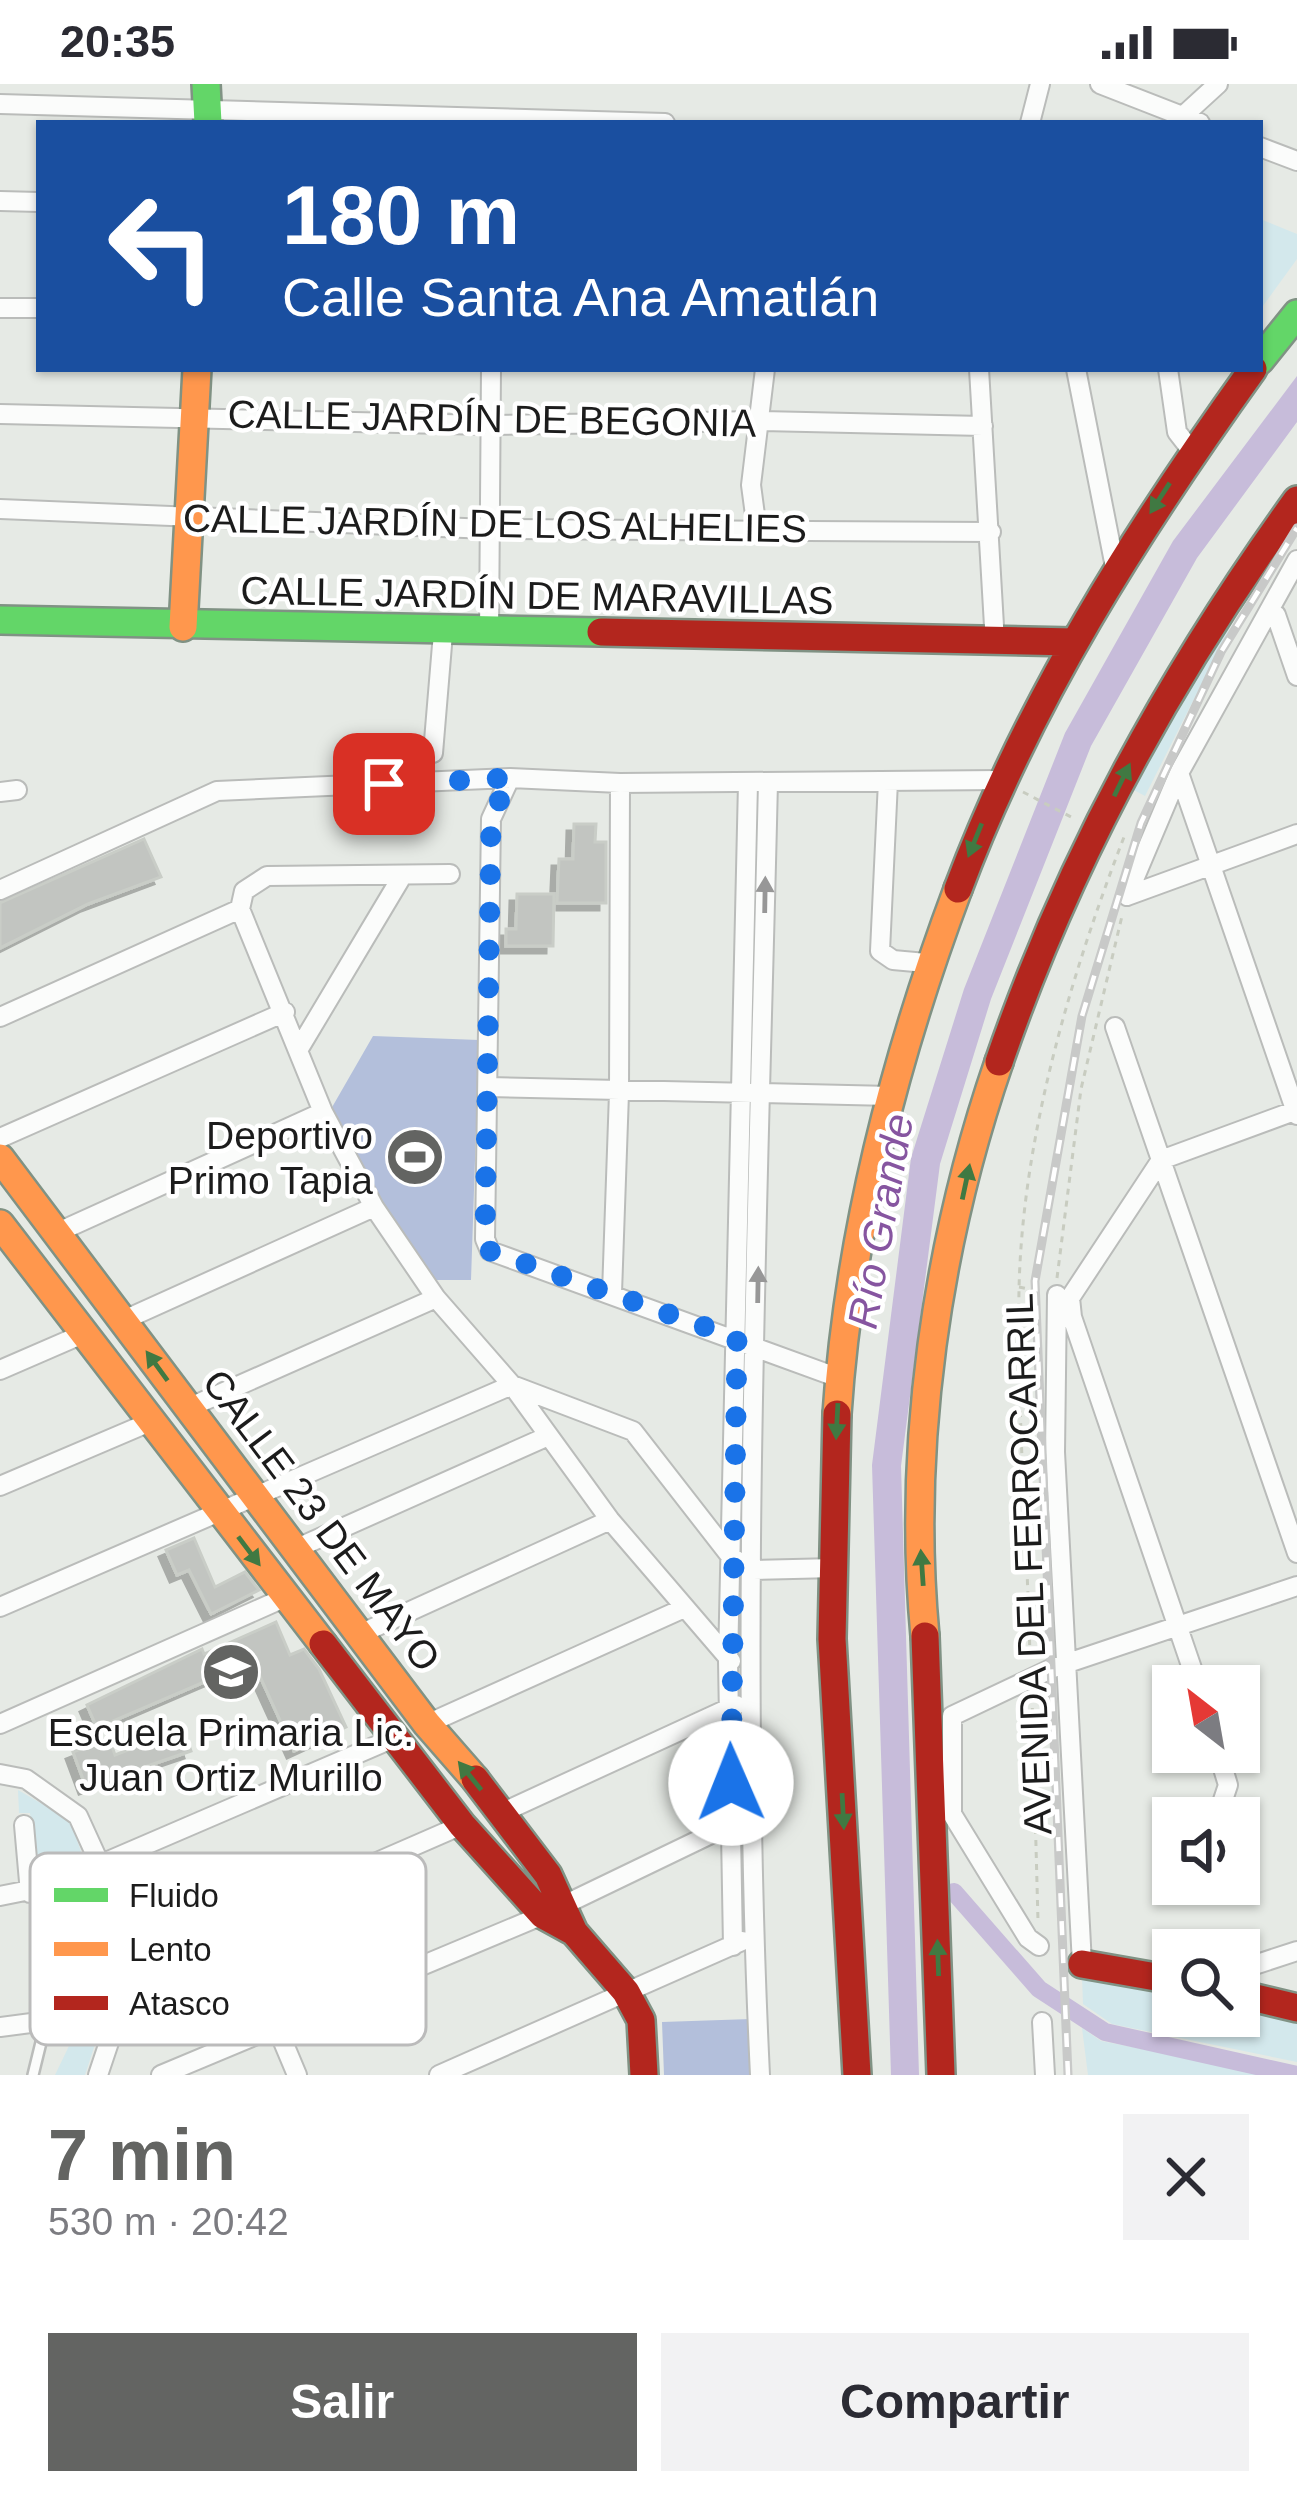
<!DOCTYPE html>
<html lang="es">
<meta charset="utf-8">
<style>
body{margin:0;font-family:Arial,sans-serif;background:#f2f2f3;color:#2b2b33;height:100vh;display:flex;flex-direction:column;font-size:45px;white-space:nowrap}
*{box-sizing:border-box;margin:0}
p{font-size:39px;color:#7c7c81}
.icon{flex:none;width:66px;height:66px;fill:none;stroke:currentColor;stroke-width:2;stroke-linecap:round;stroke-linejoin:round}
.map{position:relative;height:1991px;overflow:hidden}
.details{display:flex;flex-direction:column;background:#fff;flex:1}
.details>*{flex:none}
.top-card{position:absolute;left:36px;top:36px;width:1227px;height:252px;border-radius:0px;box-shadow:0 3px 9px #0004;background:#1a4fa0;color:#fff;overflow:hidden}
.needle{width:78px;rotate:329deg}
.controls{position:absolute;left:1152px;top:1581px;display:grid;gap:24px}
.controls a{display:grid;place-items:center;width:108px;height:108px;border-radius:0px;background:#fff;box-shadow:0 3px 9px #0004;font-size:60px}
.pin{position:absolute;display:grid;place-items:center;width:102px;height:102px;color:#fff;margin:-51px;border-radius:24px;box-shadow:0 6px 18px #0006}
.me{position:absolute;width:132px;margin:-66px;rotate:359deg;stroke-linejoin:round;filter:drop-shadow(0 0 9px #0008)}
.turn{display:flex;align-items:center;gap:42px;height:252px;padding:0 48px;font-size:54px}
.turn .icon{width:156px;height:156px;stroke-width:2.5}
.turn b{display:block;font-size:84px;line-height:102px}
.round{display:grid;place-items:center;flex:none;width:126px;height:126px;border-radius:0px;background:#f2f2f3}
.overview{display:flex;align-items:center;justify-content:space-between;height:204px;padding:0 48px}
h1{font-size:72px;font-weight:600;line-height:90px;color:#636462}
.primary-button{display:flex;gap:24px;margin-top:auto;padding:24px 48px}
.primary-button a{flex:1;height:138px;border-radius:0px;background:#636462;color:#fff;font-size:48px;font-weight:600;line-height:138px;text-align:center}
.primary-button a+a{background:#f2f2f3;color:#2b2b33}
.status{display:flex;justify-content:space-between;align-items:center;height:84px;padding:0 60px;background:#fff;direction:ltr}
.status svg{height:33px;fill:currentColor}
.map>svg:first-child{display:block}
.park{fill:#d3e8ec}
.pitch{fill:#b3bfdb}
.water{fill:#c7bcda}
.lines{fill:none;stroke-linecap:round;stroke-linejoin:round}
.canal{stroke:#c7bcda;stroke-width:18}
.building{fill:#c2c5c1;stroke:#c9cdc7;stroke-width:3;filter:url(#shadow)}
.lane-casing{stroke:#babcba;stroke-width:14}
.street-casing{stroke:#babcba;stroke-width:22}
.fast-casing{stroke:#809284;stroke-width:32}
.slow-casing{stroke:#809284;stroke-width:32}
.jam-casing{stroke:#809284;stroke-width:32}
.path{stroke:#c8ccc0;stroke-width:3;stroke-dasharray:6 6;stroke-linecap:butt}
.lane{stroke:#fbfcfb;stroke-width:9}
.street{stroke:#fbfcfb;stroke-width:18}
.fast{stroke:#63d668;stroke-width:27}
.slow{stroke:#ff974d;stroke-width:27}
.jam{stroke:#b3261e;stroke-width:27}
.rail-casing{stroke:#c8c9c8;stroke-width:9}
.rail{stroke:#fff;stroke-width:4.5;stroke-dasharray:14;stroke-linecap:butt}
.oneway{fill:#407942}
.oneway2{fill:#979797}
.route{stroke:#1a73e8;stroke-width:21;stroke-dasharray:0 37.8}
.labels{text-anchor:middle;stroke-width:9;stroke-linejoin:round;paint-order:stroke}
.street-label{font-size:39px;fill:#1c1c1c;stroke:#fff}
.poi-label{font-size:39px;fill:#1c1c1c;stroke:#fff;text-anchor:end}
.water-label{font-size:42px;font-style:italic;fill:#8655a0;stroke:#fff}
.key{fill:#fff;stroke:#bbb;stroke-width:3}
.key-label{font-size:33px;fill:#1c1c1c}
</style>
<div class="status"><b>20:35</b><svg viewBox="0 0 49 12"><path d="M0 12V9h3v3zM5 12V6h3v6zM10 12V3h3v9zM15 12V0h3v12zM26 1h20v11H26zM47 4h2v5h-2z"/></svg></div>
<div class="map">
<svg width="1297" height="1991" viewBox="0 0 1297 1991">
<defs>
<filter id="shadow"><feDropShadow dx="-7" dy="7" stdDeviation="0" flood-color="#0004"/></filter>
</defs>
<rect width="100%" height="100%" fill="#e6eae5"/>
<!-- park -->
<path class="park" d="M1260,135L1297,150V175L1260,226Z
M1244,516L1145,712L1132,705L1170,624Z
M18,1706L70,1736L85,1779L37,1798L30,1729H19Z
M89,1790L117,1844L122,1877L85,1991H55C78,1942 107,1894 98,1839L55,1843L48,1806Z
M1082,1892L1173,1912V1932H1239V1926L1297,1939V1978L1112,1940L1083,1920Z
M1082,1944L1101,1957L1277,1991H1088Z"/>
<!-- pitch -->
<path class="pitch" d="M373,952L479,956L471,1196H429L378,1120L331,1025Z
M751,1935L752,1991H664L662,1938Z"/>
<!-- water -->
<path class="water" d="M1297,292V338L1197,474L1091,662L991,915L940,1080L901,1382L919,1991H891L872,1381L911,1074L964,905L1065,649L1173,457Z"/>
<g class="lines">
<!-- canal -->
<path class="canal" d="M954,1808L1039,1905L1105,1948L1297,1991"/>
</g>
<!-- building -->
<path class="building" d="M574,740H596L595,758H606V819H557L559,775H573Z
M144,755L161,793L88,820L0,864V819Z
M517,810H554L553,862H506V845H516Z
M194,1454L215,1503L245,1488L259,1506L211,1530L189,1486L177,1491L166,1466Z
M276,1538L290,1571L304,1565L319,1585L346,1643L294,1667L253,1577L97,1644L87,1621L202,1565L204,1570Z
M183,1645L191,1667L86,1703L73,1668L109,1654L115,1671Z"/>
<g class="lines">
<!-- lane casing -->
<g class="lane-casing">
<path id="lane" d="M33,1991L46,1938"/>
</g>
<!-- street casing -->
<g class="street-casing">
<path id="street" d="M1100,0L1200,39
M0,20L665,39
M1183,32L1218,0
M1030,39L1040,0
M1260,63L1297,77
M0,117L39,118
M0,224H39
M979,285L995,559
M1076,285L1115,483
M1168,285L1177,348L1191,366
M0,330L488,341L760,337L983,342
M0,425L489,445L991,448
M757,446L751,401L765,285
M1276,531L1297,592
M489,550L491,285
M433,669L443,549
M1179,689L1297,1031
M510,694L491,735L485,1155L490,1167L839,1294
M888,697L880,867L893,876L926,879
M0,708L17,706
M450,790L267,792L244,807L240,825L323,1028L374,1123L436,1214L512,1301L610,1436L731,1577
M0,806L217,707L510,694L620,699L1000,696
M1127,812L1179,689L1297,476
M1127,812L1297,750
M0,933L240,825
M1115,943L1297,1469
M300,963L401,794
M489,1003L891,1012
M0,1054L285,928
M56,1149L323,1028
M612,1209L619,1009L620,699
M1057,1211L1055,1368L1082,1880
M124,1236L374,1123
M0,1286L83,1250
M512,1301L633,1347L731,1473L753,1486L835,1484
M188,1324L436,1214
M0,1402L150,1338
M295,1465L546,1353
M0,1523L512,1301
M360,1550L610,1436
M1198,1602L1072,1233L1070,1214L1161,1076L1297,1026
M0,1640L284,1514
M427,1640L682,1525
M0,1690L26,1695L78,1732L134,1855V1884L98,1991
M501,1729L736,1621
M1217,1734L1228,1701L1218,1668
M24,1741L30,1809
M0,1812L50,1802L394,1654
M733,1862L728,1577L748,699
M1039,1862L1028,1854L952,1730V1632L1053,1584L1297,1502
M134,1884L462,1741
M1239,1886L1297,1867
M1042,1938L1045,1991
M276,1941L297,1991
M0,1943L62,1935
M161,1991L543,1831L738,1737
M439,1991L742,1857
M760,1991C739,1561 758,1128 768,698"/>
</g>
<!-- fast casing -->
<g class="fast-casing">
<path id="fast" d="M206,0L208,39
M1260,276L1297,230
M0,536L601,548"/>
</g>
<!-- slow casing -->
<g class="slow-casing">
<path id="slow" d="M183,543L197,285
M0,1074L427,1640L475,1695
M0,1140L323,1560
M837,1330C849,1149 895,973 958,805
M925,1552C907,1362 937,1158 999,978"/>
</g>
<!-- jam casing -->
<g class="jam-casing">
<path id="jam" d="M601,548L1073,558
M958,805C1029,616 1136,448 1253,285
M999,978C1069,774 1171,590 1297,416
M837,1330L832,1555L857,1991
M925,1552L941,1991
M323,1560L462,1741L543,1831L574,1848L626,1908L641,1936L644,1991
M475,1695L548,1791L574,1848
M1082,1880L1173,1896
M1239,1910L1297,1924"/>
</g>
<!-- path -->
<path class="path" d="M1023,708L1073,734
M1057,1194L1081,1005L1122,832
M1019,1203L1039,1207
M1030,1573C1027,1451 1017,1328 1019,1206C1022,1055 1070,893 1124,753
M1032,1612L1038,1837"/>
<!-- lane -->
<use href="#lane" class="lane"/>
<!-- street -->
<use href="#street" class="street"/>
<!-- fast -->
<use href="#fast" class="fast"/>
<!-- slow -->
<use href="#slow" class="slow"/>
<!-- jam -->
<use href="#jam" class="jam"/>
<!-- rail casing -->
<g class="rail-casing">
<path id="rail" d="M1068,1991L1035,1197L1082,932L1141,739L1221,568L1297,444"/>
</g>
<!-- rail -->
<use href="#rail" class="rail"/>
</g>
<!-- one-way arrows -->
<defs><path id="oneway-solid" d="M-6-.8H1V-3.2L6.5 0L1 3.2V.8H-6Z" transform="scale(3)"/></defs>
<g class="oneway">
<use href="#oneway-solid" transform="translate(1160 414) rotate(123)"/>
<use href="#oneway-solid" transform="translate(1122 696) rotate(-64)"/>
<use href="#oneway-solid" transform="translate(975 756) rotate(112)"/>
<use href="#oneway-solid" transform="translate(966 1098) rotate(-78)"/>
<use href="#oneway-solid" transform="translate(157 1282) rotate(-126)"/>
<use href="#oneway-solid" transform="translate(837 1337) rotate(93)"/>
<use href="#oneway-solid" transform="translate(249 1467) rotate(53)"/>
<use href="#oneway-solid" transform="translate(922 1484) rotate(-94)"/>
<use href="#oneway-solid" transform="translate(470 1692) rotate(-129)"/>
<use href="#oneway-solid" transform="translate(843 1727) rotate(87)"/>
<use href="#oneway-solid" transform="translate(938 1874) rotate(-92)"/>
</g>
<g class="oneway2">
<use href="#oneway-solid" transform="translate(765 811) rotate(-89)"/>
<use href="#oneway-solid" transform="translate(758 1201) rotate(-89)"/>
</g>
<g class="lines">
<!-- route -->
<path class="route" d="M384,700L510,694L491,735L485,1155L490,1167L737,1254L731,1699"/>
</g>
<!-- icons -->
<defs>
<g id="stadium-disc" transform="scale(3)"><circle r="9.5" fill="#636462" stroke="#fff"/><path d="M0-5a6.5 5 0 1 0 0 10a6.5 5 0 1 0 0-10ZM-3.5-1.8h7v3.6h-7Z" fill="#fff"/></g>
<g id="school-disc" transform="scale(3)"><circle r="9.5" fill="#636462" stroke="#fff"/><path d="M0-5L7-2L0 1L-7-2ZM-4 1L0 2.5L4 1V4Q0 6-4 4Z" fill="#fff"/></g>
</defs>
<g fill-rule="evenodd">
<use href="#stadium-disc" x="415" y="1073"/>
<use href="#school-disc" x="231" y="1588"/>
</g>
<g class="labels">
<!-- street labels -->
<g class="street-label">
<text transform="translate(492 334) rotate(1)" y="14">CALLE JARDÍN DE BEGONIA</text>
<text transform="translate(495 439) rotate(1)" y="14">CALLE JARDÍN DE LOS ALHELIES</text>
<text transform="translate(537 511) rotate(1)" y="14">CALLE JARDÍN DE MARAVILLAS</text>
<text transform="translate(322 1436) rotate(53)" y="14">CALLE 23 DE MAYO</text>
<text transform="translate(1028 1480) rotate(-92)" y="14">AVENIDA DEL FERROCARRIL</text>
</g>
<!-- poi labels -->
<g class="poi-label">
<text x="373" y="1065">Deportivo<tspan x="373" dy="45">Primo Tapia</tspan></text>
<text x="231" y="1662" text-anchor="middle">Escuela Primaria Lic.<tspan x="231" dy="45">Juan Ortiz Murillo</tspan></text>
</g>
<!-- water labels -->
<g class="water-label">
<text transform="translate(880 1137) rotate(-80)" y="15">Río Grande</text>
</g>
</g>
<!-- legend -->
<rect x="30" y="1769" width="396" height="192" rx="18" class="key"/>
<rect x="54" y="1804" width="54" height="14" fill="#63d668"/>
<rect x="54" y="1858" width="54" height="14" fill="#ff974d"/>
<rect x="54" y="1912" width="54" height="14" fill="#b3261e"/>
<g class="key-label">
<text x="129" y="1823">Fluido</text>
<text x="129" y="1877">Lento</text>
<text x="129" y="1931">Atasco</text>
</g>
</svg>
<div class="controls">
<a><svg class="needle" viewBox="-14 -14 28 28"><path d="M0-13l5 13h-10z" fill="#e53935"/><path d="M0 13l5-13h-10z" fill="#7c7c81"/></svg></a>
<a><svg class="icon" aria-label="sound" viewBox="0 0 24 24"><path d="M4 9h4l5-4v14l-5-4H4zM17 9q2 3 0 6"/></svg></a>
<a><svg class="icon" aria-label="search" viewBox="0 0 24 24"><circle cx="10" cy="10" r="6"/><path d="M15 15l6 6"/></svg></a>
</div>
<div class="pin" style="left:384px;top:700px;background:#d93025"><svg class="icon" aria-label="arrive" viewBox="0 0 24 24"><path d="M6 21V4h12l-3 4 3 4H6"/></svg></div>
<svg class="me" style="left:731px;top:1699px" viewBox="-20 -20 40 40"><circle r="19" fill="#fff"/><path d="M0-13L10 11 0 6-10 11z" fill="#1a73e8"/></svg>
<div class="top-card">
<div class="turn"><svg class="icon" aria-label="left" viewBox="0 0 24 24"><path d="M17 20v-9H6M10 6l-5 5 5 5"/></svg><div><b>180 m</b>Calle Santa Ana Amatlán</div></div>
</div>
</div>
<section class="details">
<div class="overview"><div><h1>7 min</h1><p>530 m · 20:42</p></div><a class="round"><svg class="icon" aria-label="close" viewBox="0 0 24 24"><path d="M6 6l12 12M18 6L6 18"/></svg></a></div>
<div class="primary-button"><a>Salir</a><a>Compartir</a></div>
</section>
